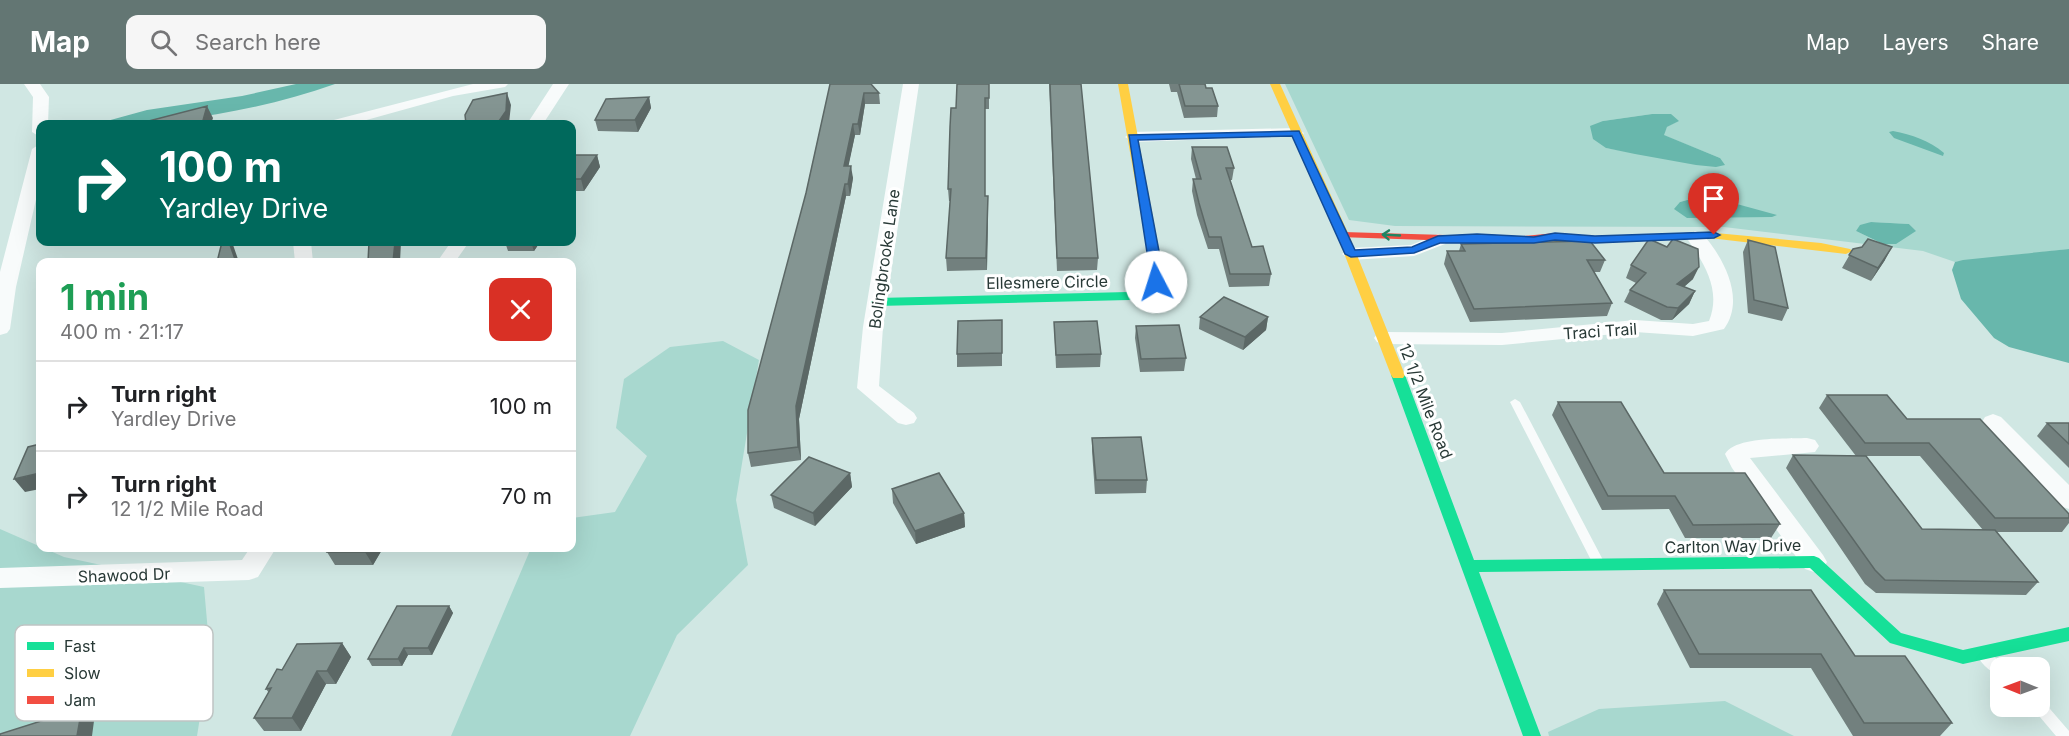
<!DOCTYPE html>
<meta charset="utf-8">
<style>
body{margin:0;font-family:Inter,sans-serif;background:#f6f6f6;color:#202124;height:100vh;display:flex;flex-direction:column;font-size:22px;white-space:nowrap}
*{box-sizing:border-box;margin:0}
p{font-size:20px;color:#757577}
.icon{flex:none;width:33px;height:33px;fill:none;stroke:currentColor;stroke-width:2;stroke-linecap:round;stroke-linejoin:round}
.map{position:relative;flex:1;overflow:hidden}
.sheet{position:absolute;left:36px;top:174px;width:540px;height:294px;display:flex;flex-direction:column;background:#fff;border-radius:12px;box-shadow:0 6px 24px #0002}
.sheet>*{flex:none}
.guide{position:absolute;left:36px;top:36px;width:540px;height:126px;border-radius:12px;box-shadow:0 6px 24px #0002;background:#00695c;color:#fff;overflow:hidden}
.needle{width:39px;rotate:271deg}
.tools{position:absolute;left:1990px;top:573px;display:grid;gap:12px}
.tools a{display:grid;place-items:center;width:60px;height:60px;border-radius:12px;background:#fff;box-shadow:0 6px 24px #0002;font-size:30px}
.pin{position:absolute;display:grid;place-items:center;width:51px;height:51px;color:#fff;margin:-62px -26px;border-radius:50% 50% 50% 0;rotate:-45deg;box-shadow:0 0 6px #0007}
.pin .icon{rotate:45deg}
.me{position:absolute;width:66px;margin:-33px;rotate:355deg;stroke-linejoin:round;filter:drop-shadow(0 0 4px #0008)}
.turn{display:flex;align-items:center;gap:21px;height:126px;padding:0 24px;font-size:27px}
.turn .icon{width:78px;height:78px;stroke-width:2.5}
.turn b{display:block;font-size:42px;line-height:51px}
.round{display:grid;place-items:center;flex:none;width:63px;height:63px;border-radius:12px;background:#f6f6f6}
.head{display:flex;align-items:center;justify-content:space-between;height:102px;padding:0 24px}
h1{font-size:36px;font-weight:700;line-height:45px;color:#1e9e55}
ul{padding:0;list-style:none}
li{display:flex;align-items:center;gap:18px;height:90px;padding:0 24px;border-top:2px solid #e0e0e0}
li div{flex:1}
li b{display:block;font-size:22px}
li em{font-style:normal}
header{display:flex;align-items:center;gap:36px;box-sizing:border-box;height:84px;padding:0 30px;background:#637673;color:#fff}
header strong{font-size:28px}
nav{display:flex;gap:33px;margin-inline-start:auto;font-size:21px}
.search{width:420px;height:54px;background:#f6f6f6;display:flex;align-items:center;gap:15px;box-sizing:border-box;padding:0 21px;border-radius:12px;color:#757577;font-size:22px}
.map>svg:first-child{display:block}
.green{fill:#a8d8cf;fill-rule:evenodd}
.water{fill:#68b7ac}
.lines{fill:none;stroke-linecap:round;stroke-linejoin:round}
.lane{fill:#f8fbfb;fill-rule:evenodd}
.street{fill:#f8fbfb;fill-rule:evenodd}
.fast{fill:#16e098;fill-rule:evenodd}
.slow{fill:#ffcf43;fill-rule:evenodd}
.jam{fill:#f24e42;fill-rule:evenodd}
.wall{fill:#72807e;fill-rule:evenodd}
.shaded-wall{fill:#5c6866}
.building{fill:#849592;stroke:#5c6866;stroke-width:1.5}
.oneway{stroke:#208462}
.route{fill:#1a73e8;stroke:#114b97;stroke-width:1.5}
.labels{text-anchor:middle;stroke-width:6;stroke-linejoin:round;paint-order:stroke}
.street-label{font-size:16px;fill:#283936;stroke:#fff}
.key{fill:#fff;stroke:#bec4c3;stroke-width:1.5}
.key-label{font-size:16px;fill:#283936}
</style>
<header>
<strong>Map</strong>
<div class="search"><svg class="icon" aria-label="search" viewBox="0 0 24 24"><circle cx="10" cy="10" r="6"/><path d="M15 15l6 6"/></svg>Search here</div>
<nav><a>Map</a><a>Layers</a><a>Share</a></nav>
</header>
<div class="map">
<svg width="2069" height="652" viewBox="0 0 2069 652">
<rect width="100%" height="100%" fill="#d0e7e3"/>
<!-- green -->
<path class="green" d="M1285,0H2069V165L1955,178L1923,167L1724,143L1395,142L1349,136ZM1652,30L1670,31L1678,37L1667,43L1663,51L1720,74H1665L1606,64L1603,37ZM1698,113L1715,114L1772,133L1736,132L1710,135L1680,118ZM1871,138L1909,140L1915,147C1883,163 1889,163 1856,147Z
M723,257L759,276L736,416L748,481L677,551L630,652H451L531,464H572V434L615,428L647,372L616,344L624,295L670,263Z
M0,445L64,473L204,503L210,571L197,652H0Z
M1725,617L1794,652H1549L1548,648L1599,625Z"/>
<!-- water -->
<path class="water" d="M296,0H335C258,27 178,40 96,40L147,26L242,12Z
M1652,30H1671L1679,37L1667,43L1664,51L1720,74L1725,81L1716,83L1696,81L1635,70L1606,64L1593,55L1590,42L1603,37Z
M1893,47C1912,51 1929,56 1944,69L1943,72L1894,54L1889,48Z
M1698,113L1715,114L1777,131L1772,133L1687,134L1674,125L1680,118Z
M1871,138L1909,140L1916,147L1896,160H1883L1856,147L1860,141Z
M2069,165V279L2009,263L1994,254L1961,215L1952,186L1955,178L1963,176Z"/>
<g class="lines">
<!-- lane -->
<path class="lane" d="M1515,315L1520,318L1604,478L1602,481L1598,483L1594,481L1592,478L1510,318Z
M1985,568L1990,569L2006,583L2001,584V592C1993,590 1982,581 1978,573L1980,569Z
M2040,617L2044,618L2069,647V652H2056L2034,626L2032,622H2040Z"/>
<!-- street -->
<path class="street" d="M24,0H40L49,13L48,40H40V53L32,48L33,13Z
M473,0H508L505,3L453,12L352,40H328L330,37Z
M553,0H569L543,40H527Z
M903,0H919L883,243L879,302L914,329L917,334L914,339L906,341L898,339L857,304L863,243Z
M1296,44L1304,49L1302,52L1133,58L1125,53L1133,48Z
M40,60V98L16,203L10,245L7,249L0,251V188L32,65Z
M1695,147C1705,150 1709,158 1715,166C1730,189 1742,220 1724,245L1693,252L1635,248L1502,261L1384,260L1377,258L1374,254L1377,250L1384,248L1502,249L1635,236L1693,240L1709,237C1722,205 1703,178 1686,153Z
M1438,150L1447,156L1445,160L1414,172L1351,176L1342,170L1351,164L1411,161Z
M293,158H311L313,178H295Z
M451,158H469L455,178H437Z
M1993,330L2001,333L2069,401V425L2060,422L1985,343L1982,338L1985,333Z
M1807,354L1815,356L1819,362L1815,368L1750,374L1823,471L1827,478L1823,485L1814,488L1805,485L1732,384L1725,370C1736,352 1787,355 1807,354Z
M250,464H276L258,493L249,496L0,504V484L242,476Z"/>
<!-- fast -->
<path class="fast" d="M1153,162L1159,165C1164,195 1161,207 1129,216L877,222L871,218L877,214L1128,208C1154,200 1151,188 1147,165Z
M1398,287L1405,291L1474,476L1814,472L1819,474L1901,549L1963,566L2069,543V557L1963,580L1890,559L1810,484L1479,488L1541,652H1523L1391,291Z"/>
<!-- slow -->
<path class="slow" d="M1118,0H1128L1159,165L1153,168L1147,165Z
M1270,0H1280L1349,151L1405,291L1403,294H1393L1391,291L1337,151Z
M1705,148L1821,159L1850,165L1852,167L1846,170L1701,153V149Z"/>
<!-- jam -->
<path class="jam" d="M1343,148L1514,153L1555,149L1595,153L1705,148L1711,151L1705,154L1595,159L1555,155L1514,159L1339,153V149Z"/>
</g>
<!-- wall -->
<path class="wall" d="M830,0L879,9L880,20H865L860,51H855L848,82L853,94L850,112H846L799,335L801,376L751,383L748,369Z
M989,0V25H985V112L988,124L987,186L947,187L946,174L950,117H949L948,105L956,24Z
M1049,0H1081L1098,174L1097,186L1057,187Z
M1169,0H1205L1206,4L1218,22L1217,33L1184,34L1177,8H1171Z
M649,13L651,24L638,48L598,47L595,36Z
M1192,63L1234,84L1232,96H1230L1252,163L1271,190L1269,202L1229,203L1219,165H1208L1197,131L1192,107L1193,95H1196L1191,75Z
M572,71H597L600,83L584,107H572Z
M1748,156L1788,224L1782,237L1748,229L1743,168Z
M505,158H540L534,167H508Z
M1461,160L1605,176L1600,188H1594L1612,219L1607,232L1470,238L1444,180L1447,167H1459Z
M1853,165L1885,176L1871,197L1842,184Z
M1631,181L1693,195L1684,203L1695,207L1689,220L1672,236H1661L1624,218L1630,206L1636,199L1626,194Z
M1200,233H1268L1266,246L1243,266L1199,245Z
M1002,236V282L957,283V270Z
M1054,238L1101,270L1100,283L1056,284Z
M1136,242L1186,274L1184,287L1140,288L1135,254Z
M1827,311L1907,335L2069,430V439L2062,448H1996L2038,498L2026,511L1876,509L1865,500L1786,384L1793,371L1856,372L1819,324ZM1866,372H1920L1983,446L1922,445Z
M1558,318L1664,389L1780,440L1771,454H1685L1669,425L1602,426L1552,331Z
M2047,339H2069V384L2037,352Z
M1092,354L1147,396L1146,409L1095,410L1092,367Z
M850,389L852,403L815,442L774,424L771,411Z
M892,405L964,429L965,443L916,460L893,419Z
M383,464L373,481H335L327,468Z
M1664,506L1855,572L1952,639L1940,652H1853L1811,584H1690L1657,520Z
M449,522L453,529L432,571H408L402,582H372L368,575Z
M342,559L351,573L336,600H326L301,647H264L254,634L269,609L266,605L282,586Z"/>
<!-- shaded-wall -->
<path class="shaded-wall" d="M507,9L511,21L509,39L508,40H497Z
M864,9L865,20L860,51L858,40Z
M649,13L651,24L638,48L635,36Z
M207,22L213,34L211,40H202Z
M853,40L855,51L846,94L844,82Z
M597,71L600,83L584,107L581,95Z
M851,82L853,94L850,112L848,100Z
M845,100L846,112L799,335L801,376L798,363L796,322Z
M988,112V124L987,186L986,174Z
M229,158H232L239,178H236Z
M395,158H401L400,178H393Z
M531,158H540L534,167Z
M1892,163L1885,176L1871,197L1878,184Z
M1699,183L1693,195L1672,213L1677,200Z
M1695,207L1689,220L1672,236L1678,224Z
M1268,233L1266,246L1243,266L1245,253Z
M40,389V405L25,408L14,395Z
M850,389L852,403L815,442L813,429Z
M964,429L965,443L916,460L915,447Z
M368,464H383L373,481L365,468Z
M449,522L453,529L432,571L428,564Z
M342,559L351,573L336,600L327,587Z
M404,564L408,571L402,582L398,575Z
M317,587L326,600L301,647L292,634Z
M82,624L94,637L92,652H77Z"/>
<!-- building -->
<path class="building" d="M830,0H871L879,9H864L858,40H853L844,82H851L848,100H845L796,322L798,363L748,369V326L806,109Z
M957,0H989V14H985V112H988L986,174H946L951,105H948L950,43L951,24H956Z
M1050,0H1081L1098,174H1057Z
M1179,0H1205L1206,4H1212L1218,22H1185Z
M507,9L506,27L497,40H466L465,31L473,16Z
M649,13L635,36H595L606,15Z
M207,22L202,40H137Z
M369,37L370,40H354Z
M1192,63H1227L1234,84H1226L1252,163L1263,162L1271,190H1230L1221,153H1209L1199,119L1193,95H1201Z
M572,71H597L581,95H572Z
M1649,155L1667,163L1673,155L1698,165L1699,183L1677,200L1695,207L1678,224L1667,223L1630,206L1646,189L1631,181Z
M1868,155L1892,163L1878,184L1849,171L1853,165L1862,163Z
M1748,156L1775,163L1788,224L1754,216Z
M1590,157L1605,176H1587L1612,219L1474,225L1447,167H1465L1461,160Z
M222,158H229L236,178H217Z
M369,158H395L393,178H368Z
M1224,213L1268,233L1245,253L1200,233Z
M1002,236V269L957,270L958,237Z
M1097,237L1101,270L1056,271L1054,238Z
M1179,241L1186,274L1141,275L1136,242Z
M1827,311H1887L1907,335H1980L2069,430V434H1995L1929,359H1865Z
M1558,318H1621L1664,389H1745L1780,440L1693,441L1675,412H1608Z
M2047,339H2069V360Z
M1141,353L1147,396H1096L1092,354Z
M40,360V389L14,395L28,363Z
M1793,371L1866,372L1922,445L1995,446L2038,498L1885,496L1875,486Z
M809,373L850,389L813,429L771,411Z
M939,389L964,429L915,447L892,405Z
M329,464H368L365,468H327Z
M1664,506H1811L1855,572H1905L1952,639H1864L1821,570H1699Z
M397,522H449L428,564H404L398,575H368Z
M342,559L327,587H317L292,634H254L271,604L266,605L277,585L282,586L297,560Z
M82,624L77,652H0V650Z"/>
<!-- one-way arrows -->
<defs><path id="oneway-shaft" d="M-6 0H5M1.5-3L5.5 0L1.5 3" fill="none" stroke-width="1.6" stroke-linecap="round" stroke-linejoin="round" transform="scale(1.5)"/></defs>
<use class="oneway" href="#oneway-shaft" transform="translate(1391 151) rotate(-177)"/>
<!-- route -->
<path class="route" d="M1299,47L1355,166L1412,163L1438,152L1477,150L1534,153L1555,149L1595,152L1714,148L1720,151L1714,154L1595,159L1555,156L1534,159H1440L1414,169L1351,173L1345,170L1292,52L1138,56L1162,183V198L1152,201L1129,51Z"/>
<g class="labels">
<!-- street labels -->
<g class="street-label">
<text transform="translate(884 175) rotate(-82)" y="6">Bolingbrooke Lane</text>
<text transform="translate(1047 198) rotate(-1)" y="6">Ellesmere Circle</text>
<text transform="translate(1600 247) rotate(-4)" y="6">Traci Trail</text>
<text transform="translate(1426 317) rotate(69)" y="6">12 1/2 Mile Road</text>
<text transform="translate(1733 462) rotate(-1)" y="6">Carlton Way Drive</text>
<text transform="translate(124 491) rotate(-2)" y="6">Shawood Dr</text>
</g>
</g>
<!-- legend -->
<rect x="15" y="541" width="198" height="96" rx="9" class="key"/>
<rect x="27" y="558" width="27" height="8" fill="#16e098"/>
<rect x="27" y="585" width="27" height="8" fill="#ffcf43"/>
<rect x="27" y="612" width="27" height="8" fill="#f24e42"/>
<g class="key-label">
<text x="64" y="568">Fast</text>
<text x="64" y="595">Slow</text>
<text x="64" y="622">Jam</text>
</g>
</svg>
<div class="tools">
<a><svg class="needle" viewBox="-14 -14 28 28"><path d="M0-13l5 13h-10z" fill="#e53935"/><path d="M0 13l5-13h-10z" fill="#757577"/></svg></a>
</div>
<div class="pin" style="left:1714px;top:151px;background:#d93025"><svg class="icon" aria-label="arrive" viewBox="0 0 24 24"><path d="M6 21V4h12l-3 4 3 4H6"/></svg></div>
<svg class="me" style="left:1156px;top:198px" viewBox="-20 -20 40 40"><circle r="19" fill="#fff"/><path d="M0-13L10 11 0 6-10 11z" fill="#1a73e8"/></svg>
<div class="guide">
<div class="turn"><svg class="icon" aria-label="right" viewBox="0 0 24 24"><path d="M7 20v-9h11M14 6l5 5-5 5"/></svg><div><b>100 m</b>Yardley Drive</div></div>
</div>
<section class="sheet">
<div class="head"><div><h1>1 min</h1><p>400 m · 21:17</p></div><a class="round" style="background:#d93025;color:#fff"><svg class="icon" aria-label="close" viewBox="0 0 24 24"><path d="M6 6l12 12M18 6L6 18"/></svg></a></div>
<ul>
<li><svg class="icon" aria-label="right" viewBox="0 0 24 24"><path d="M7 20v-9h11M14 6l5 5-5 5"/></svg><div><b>Turn right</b><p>Yardley Drive</p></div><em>100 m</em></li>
<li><svg class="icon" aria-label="right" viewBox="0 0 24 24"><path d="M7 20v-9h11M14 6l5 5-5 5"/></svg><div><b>Turn right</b><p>12 1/2 Mile Road</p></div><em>70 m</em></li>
</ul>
</section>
</div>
